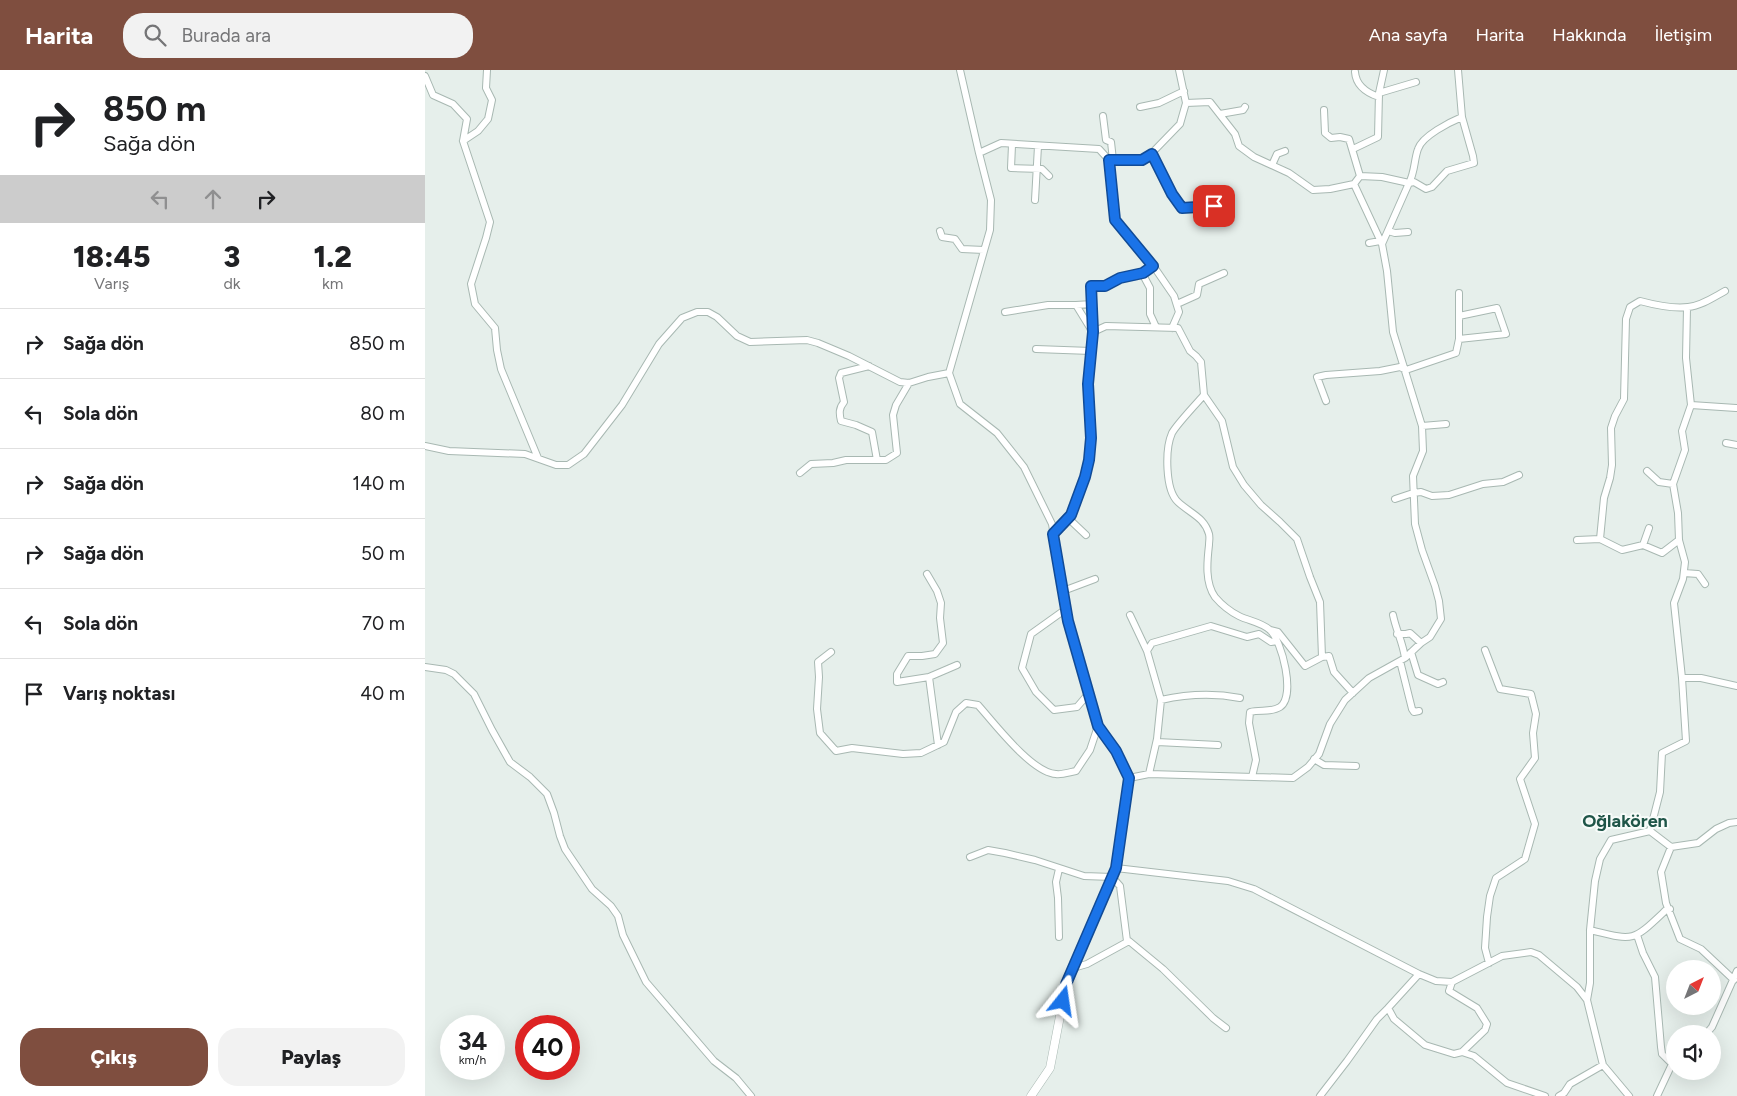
<!DOCTYPE html>
<html lang="tr">
<meta charset="utf-8">
<style>
body{margin:0;font-family:Figtree,sans-serif;background:#f2f2f2;color:#202124;height:100vh;display:flex;flex-direction:column;font-size:19px;white-space:nowrap}
*{box-sizing:border-box;margin:0}
p{font-size:16px;color:#757577}
.icon{flex:none;width:28px;height:28px;fill:none;stroke:currentColor;stroke-width:2;stroke-linecap:round;stroke-linejoin:round}
.map{position:relative;flex:1;overflow:hidden}
.sheet{display:flex;flex-direction:column;background:#fff;width:425px}
.sheet>*{flex:none}
.guide{background:#fff;color:#202124;overflow:hidden}
.needle{width:32px;rotate:42deg}
.tools{position:absolute;left:1241px;top:890px;display:grid;gap:10px}
.tools a{display:grid;place-items:center;width:55px;height:55px;border-radius:50%;background:#fff;box-shadow:0 5px 20px #0002;font-size:25px}
.speed{position:absolute;left:15px;top:945px;display:flex;gap:10px;font-size:25px;font-weight:700;text-align:center}
.speed>*{display:grid;place-content:center;width:65px;height:65px;border-radius:50%;background:#fff;box-shadow:0 5px 20px #0002;line-height:1}
.speed small{font-size:12px;font-weight:400}
.speed .limit{border:8px solid #d22;background:#fff;color:#111}
.pin{position:absolute;display:grid;place-items:center;width:42px;height:42px;color:#fff;margin:-21px;border-radius:10px;box-shadow:0 2px 8px #0006}
.me{position:absolute;width:55px;margin:-28px;rotate:15deg;stroke-linejoin:round;filter:drop-shadow(0 0 4px #0008)}
.turn{display:flex;align-items:center;gap:18px;height:105px;padding:0 20px;font-size:22px}
.turn .icon{width:65px;height:65px;stroke-width:2.5}
.turn b{display:block;font-size:35px;line-height:42px}
.lanes{display:flex;align-items:center;height:48px;padding:0 20px;background:#0003;justify-content:center;gap:25px;direction:ltr}
.lanes .off{opacity:.35}
.eta{display:flex;justify-content:space-evenly;align-items:center;height:85px;text-align:center}
.eta b{font-size:30px;font-weight:800;line-height:35px}
.cta{display:flex;gap:10px;margin-top:auto;padding:10px 20px}
.cta a{flex:1;height:58px;border-radius:20px;background:#7f4e3f;color:#fff;font-size:20px;font-weight:800;line-height:58px;text-align:center}
.cta a+a{background:#f2f2f2;color:#202124}
ul{padding:0;list-style:none}
li{display:flex;align-items:center;gap:15px;height:70px;padding:0 20px;border-top:1px solid #e0e0e0}
li div{flex:1}
li b{display:block;font-size:19px}
li em{font-style:normal}
header{display:flex;align-items:center;gap:30px;box-sizing:border-box;height:70px;padding:0 25px;background:#7f4e3f;color:#fff}
header strong{font-size:24px}
nav{display:flex;gap:28px;margin-inline-start:auto;font-size:18px}
.search{width:350px;height:45px;background:#f2f2f2;display:flex;align-items:center;gap:12px;box-sizing:border-box;padding:0 18px;border-radius:20px;color:#757577;font-size:19px}
main{display:flex;flex:1;min-height:0}
.map>svg:first-child{display:block}
.lines{fill:none;stroke-linecap:round;stroke-linejoin:round}
.minor-casing{stroke:#a8b8b2;stroke-width:8}
.tertiary-casing{stroke:#a8b8b2;stroke-width:9}
.minor{stroke:#fff;stroke-width:6}
.tertiary{stroke:#fff;stroke-width:8}
.route-casing{stroke:#114b97;stroke-width:12}
.route{stroke:#1a73e8;stroke-width:9}
.labels{text-anchor:middle;stroke-width:4;stroke-linejoin:round;paint-order:stroke}
.quarter-label{font-size:18px;font-weight:bold;fill:#1f5548;stroke:#f7fbf9}
</style>
<header>
<strong>Harita</strong>
<div class="search"><svg class="icon" aria-label="search" viewBox="0 0 24 24"><circle cx="10" cy="10" r="6"/><path d="M15 15l6 6"/></svg>Burada ara</div>
<nav><a>Ana sayfa</a><a>Harita</a><a>Hakkında</a><a>İletişim</a></nav>
</header>
<main>
<section class="sheet">
<div class="guide">
<div class="turn"><svg class="icon" aria-label="right" viewBox="0 0 24 24"><path d="M7 20v-9h11M14 6l5 5-5 5"/></svg><div><b>850 m</b>Sağa dön</div></div>
<div class="lanes"><svg class="icon off" aria-label="left" viewBox="0 0 24 24"><path d="M17 20v-9H6M10 6l-5 5 5 5"/></svg><svg class="icon off" aria-label="ahead" viewBox="0 0 24 24"><path d="M12 20V5M6 11l6-6 6 6"/></svg><svg class="icon" aria-label="right" viewBox="0 0 24 24"><path d="M7 20v-9h11M14 6l5 5-5 5"/></svg></div>
</div>
<div class="eta">
<div><b>18:45</b><p>Varış</p></div>
<div><b>3</b><p>dk</p></div>
<div><b>1.2</b><p>km</p></div>
</div>
<ul>
<li><svg class="icon" aria-label="right" viewBox="0 0 24 24"><path d="M7 20v-9h11M14 6l5 5-5 5"/></svg><div><b>Sağa dön</b></div><em>850 m</em></li>
<li><svg class="icon" aria-label="left" viewBox="0 0 24 24"><path d="M17 20v-9H6M10 6l-5 5 5 5"/></svg><div><b>Sola dön</b></div><em>80 m</em></li>
<li><svg class="icon" aria-label="right" viewBox="0 0 24 24"><path d="M7 20v-9h11M14 6l5 5-5 5"/></svg><div><b>Sağa dön</b></div><em>140 m</em></li>
<li><svg class="icon" aria-label="right" viewBox="0 0 24 24"><path d="M7 20v-9h11M14 6l5 5-5 5"/></svg><div><b>Sağa dön</b></div><em>50 m</em></li>
<li><svg class="icon" aria-label="left" viewBox="0 0 24 24"><path d="M17 20v-9H6M10 6l-5 5 5 5"/></svg><div><b>Sola dön</b></div><em>70 m</em></li>
<li><svg class="icon" aria-label="arrive" viewBox="0 0 24 24"><path d="M6 21V4h12l-3 4 3 4H6"/></svg><div><b>Varış noktası</b></div><em>40 m</em></li>
</ul>
<div class="cta"><a>Çıkış</a><a>Paylaş</a></div>
</section>
<div class="map">
<svg width="1312" height="1026" viewBox="0 0 1312 1026">
<rect width="100%" height="100%" fill="#e6efeb"/>
<g class="lines">
<!-- minor casing -->
<g class="minor-casing">
<path id="minor" d="M535,0L554,83
M754,0L761,33
M930,2C931,16 942,23 954,27
M0,6L8,25L28,34L42,49L38,71L65,152L61,168L46,214L50,234L70,258L72,280L76,299L113,388
M954,23L991,12
M785,32L810,64L814,76L829,87L864,103L888,120L905,119L929,114L957,174L962,201L968,262L997,356L998,381L988,406L990,454L997,480L1010,516L1014,531L1016,549L1005,567L996,573L980,588L944,608L920,630L905,654L894,684L883,697L868,708L724,704L704,708L691,681L673,656L643,551L627,454L599,397L572,363L535,334L524,303L565,160L566,130L554,83L576,73L674,79L684,90H717L723,87L755,54L761,33Z
M715,37L734,33L759,21
M899,40L900,63L906,68L915,67L924,69L935,106
M795,44L818,40L820,37
M678,46L681,70L686,72L688,90
M38,71L53,61L63,49L67,30L61,18L62,0
M587,75L586,98L617,99L624,106
M928,79L953,67L954,23L959,0
M727,83L747,123L757,138L789,136
M684,90L690,150L725,191L749,226L754,242L747,258
M847,95L852,84L860,81
M929,114L935,106L957,107L984,113C990,102 989,90 993,79C997,66 1025,52 1037,47
M610,130L613,76
M515,161L517,167L530,169L537,179L559,180
M963,161L970,163L983,162
M944,173L955,171
M957,174L984,113L989,112L1001,119L1007,117L1022,101L1049,93L1048,86L1037,47L1033,0
M717,203L725,218V244L731,257
M752,234L772,225L774,214L799,203
M651,235L667,234
M1262,238L1261,288L1266,335
M580,242L623,235H651L667,261
M1034,246L1072,238L1081,264L1034,269
M668,262L666,217L680,216L695,208L717,203L728,196
M611,279L666,281
M444,296L416,303L414,308L419,332C414,338 414,343 416,351L431,355L447,362L452,390
M779,325C771,334 752,354 747,363C740,379 740,420 753,432C766,444 779,447 784,464C785,468 784,471 784,475C782,492 780,513 790,527C796,534 806,542 814,546C824,551 836,552 845,560C857,571 871,626 855,637C846,643 835,639 825,642L824,653L831,690L827,707
M901,331L892,307L901,305L955,301L975,297L981,300L1031,283L1034,269V223
M997,356L1021,354
M1301,373L1312,375
M0,376L24,381L100,384L131,395H143L159,384L197,335L234,274L257,248L272,242H283L292,247L312,266L325,272L382,270L393,273L424,286L475,312L484,313L503,307L524,303
M1222,401L1234,412L1248,414
M375,403L386,394L408,393L421,390H461L472,383L468,345L471,335L484,313
M970,429L988,423L996,422L1007,426L1024,425L1058,414L1078,412L1094,405
M643,448L661,465
M628,464L646,445L660,407L664,390L666,368L663,314L668,262L681,256L753,258L765,281L771,286L776,292L779,325L797,351L808,397L819,415L836,435L855,452L872,469L885,507L895,532L897,587
M1175,469L1179,428L1185,408L1187,395L1186,358L1190,346L1199,329L1201,249L1205,237L1215,231C1230,235 1248,239 1263,237C1276,236 1289,227 1300,221
M1152,470L1175,469L1197,480L1218,475L1237,483L1254,470
M1218,475L1224,458
M1259,503L1273,504L1280,514
M502,504L512,521L516,533L515,548L518,573L510,584L497,586H483L472,604V612L504,607
M638,521L670,509
M641,539L606,564L597,598L611,622L629,640L652,637L664,623
M705,545L722,581
M968,545C971,560 978,573 980,588
M845,560L853,562L880,596L897,587L904,586L909,602L928,623
M972,564H981L985,563L996,573
M1060,580L1075,619L1106,624L1111,644L1108,663L1110,688L1095,709L1110,754L1100,789L1071,808L1065,826L1062,847L1060,878L1064,893
M406,582L393,592L394,607L392,639L395,663L411,681L427,678L478,684L496,683L519,672L531,642L541,633L553,635C569,653 607,703 631,704C637,705 645,702 651,701L665,680L673,656
M986,582L993,605L1013,614L1018,612
M975,591L987,639L989,642L994,641
M0,597L21,600L29,604L49,624L67,660L85,692L105,707L122,724L129,743L135,766L140,779L167,819L186,836L193,846L198,865L221,912L289,991L311,1008L326,1026
M1257,608L1249,533L1258,509L1260,492L1254,470L1253,443L1248,414L1260,380L1257,361L1266,335L1311,338
M736,630C763,624 789,623 815,628
M732,672L793,675
M513,675L504,607L532,595
M889,689L899,695L931,696
M724,704L732,669L736,630L722,581L727,573L786,556L822,567L834,564L846,572L852,571
M1225,761L1246,777L1273,773L1291,759L1304,753L1312,752
M1246,777L1236,802L1241,833L1255,869L1276,879L1309,910
M545,787L563,780L580,783L610,790L659,806L687,807L695,816L702,871
M691,798L803,811L829,819L994,904L1011,911L1027,912L1024,921L1052,938L1062,954L1060,960L1037,982
M634,799L631,812L633,828L634,867
M1165,860C1210,871 1207,872 1241,840L1245,839
M1212,865L1218,883L1230,907L1236,977L1237,984L1247,994
M648,898L662,894L704,871L738,899L788,948L801,958
M994,904L963,938L969,949L1000,975L1029,984L1037,982L1049,986L1082,1013L1120,1026
M1027,912L1077,886L1106,882L1114,885L1152,917L1162,930
M1281,964L1287,957L1312,901
M895,1026L922,991L952,949L963,938
M1134,1026L1139,1023L1145,1014L1178,995
M1204,1026L1178,995L1162,930L1165,913V860L1170,811L1175,789L1186,770L1225,761L1235,722L1237,683L1261,671L1257,608H1276L1312,616
M1232,1026L1247,994L1250,990"/>
</g>
<!-- tertiary casing -->
<g class="tertiary-casing">
<path id="tertiary" d="M606,1026L625,998L641,915L691,798L704,708"/>
</g>
<!-- minor -->
<use href="#minor" class="minor"/>
<!-- tertiary -->
<use href="#tertiary" class="tertiary"/>
</g>
<g class="lines">
<!-- route casing -->
<g class="route-casing">
<path id="route" d="M638,931L641,914L691,798L704,708L691,681L673,656L643,551L628,464L646,445L660,407L664,390L666,368L663,314L668,262L666,216H680L695,208L718,203L728,196L690,150L684,90H717L727,84L747,124L757,138L789,136"/>
</g>
<!-- route -->
<use href="#route" class="route"/>
</g>
<g class="labels">
<!-- quarter labels -->
<g class="quarter-label">
<text x="1200" y="757">Oğlakören</text>
</g>
</g>
</svg>
<div class="tools">
<a><svg class="needle" viewBox="-14 -14 28 28"><path d="M0-13l5 13h-10z" fill="#e53935"/><path d="M0 13l5-13h-10z" fill="#757577"/></svg></a>
<a><svg class="icon" aria-label="sound" viewBox="0 0 24 24"><path d="M4 9h4l5-4v14l-5-4H4zM17 9q2 3 0 6"/></svg></a>
</div>
<div class="speed"><div>34<small>km/h</small></div><div class="limit">40</div></div>
<div class="pin" style="left:789px;top:136px;background:#d93025"><svg class="icon" aria-label="arrive" viewBox="0 0 24 24"><path d="M6 21V4h12l-3 4 3 4H6"/></svg></div>
<svg class="me" style="left:638px;top:931px" viewBox="-20 -20 40 40"><path d="M0-17L14 15 0 8-14 15z" fill="#1a73e8" stroke="#fff" stroke-width="4"/></svg>
</div>
</main>
